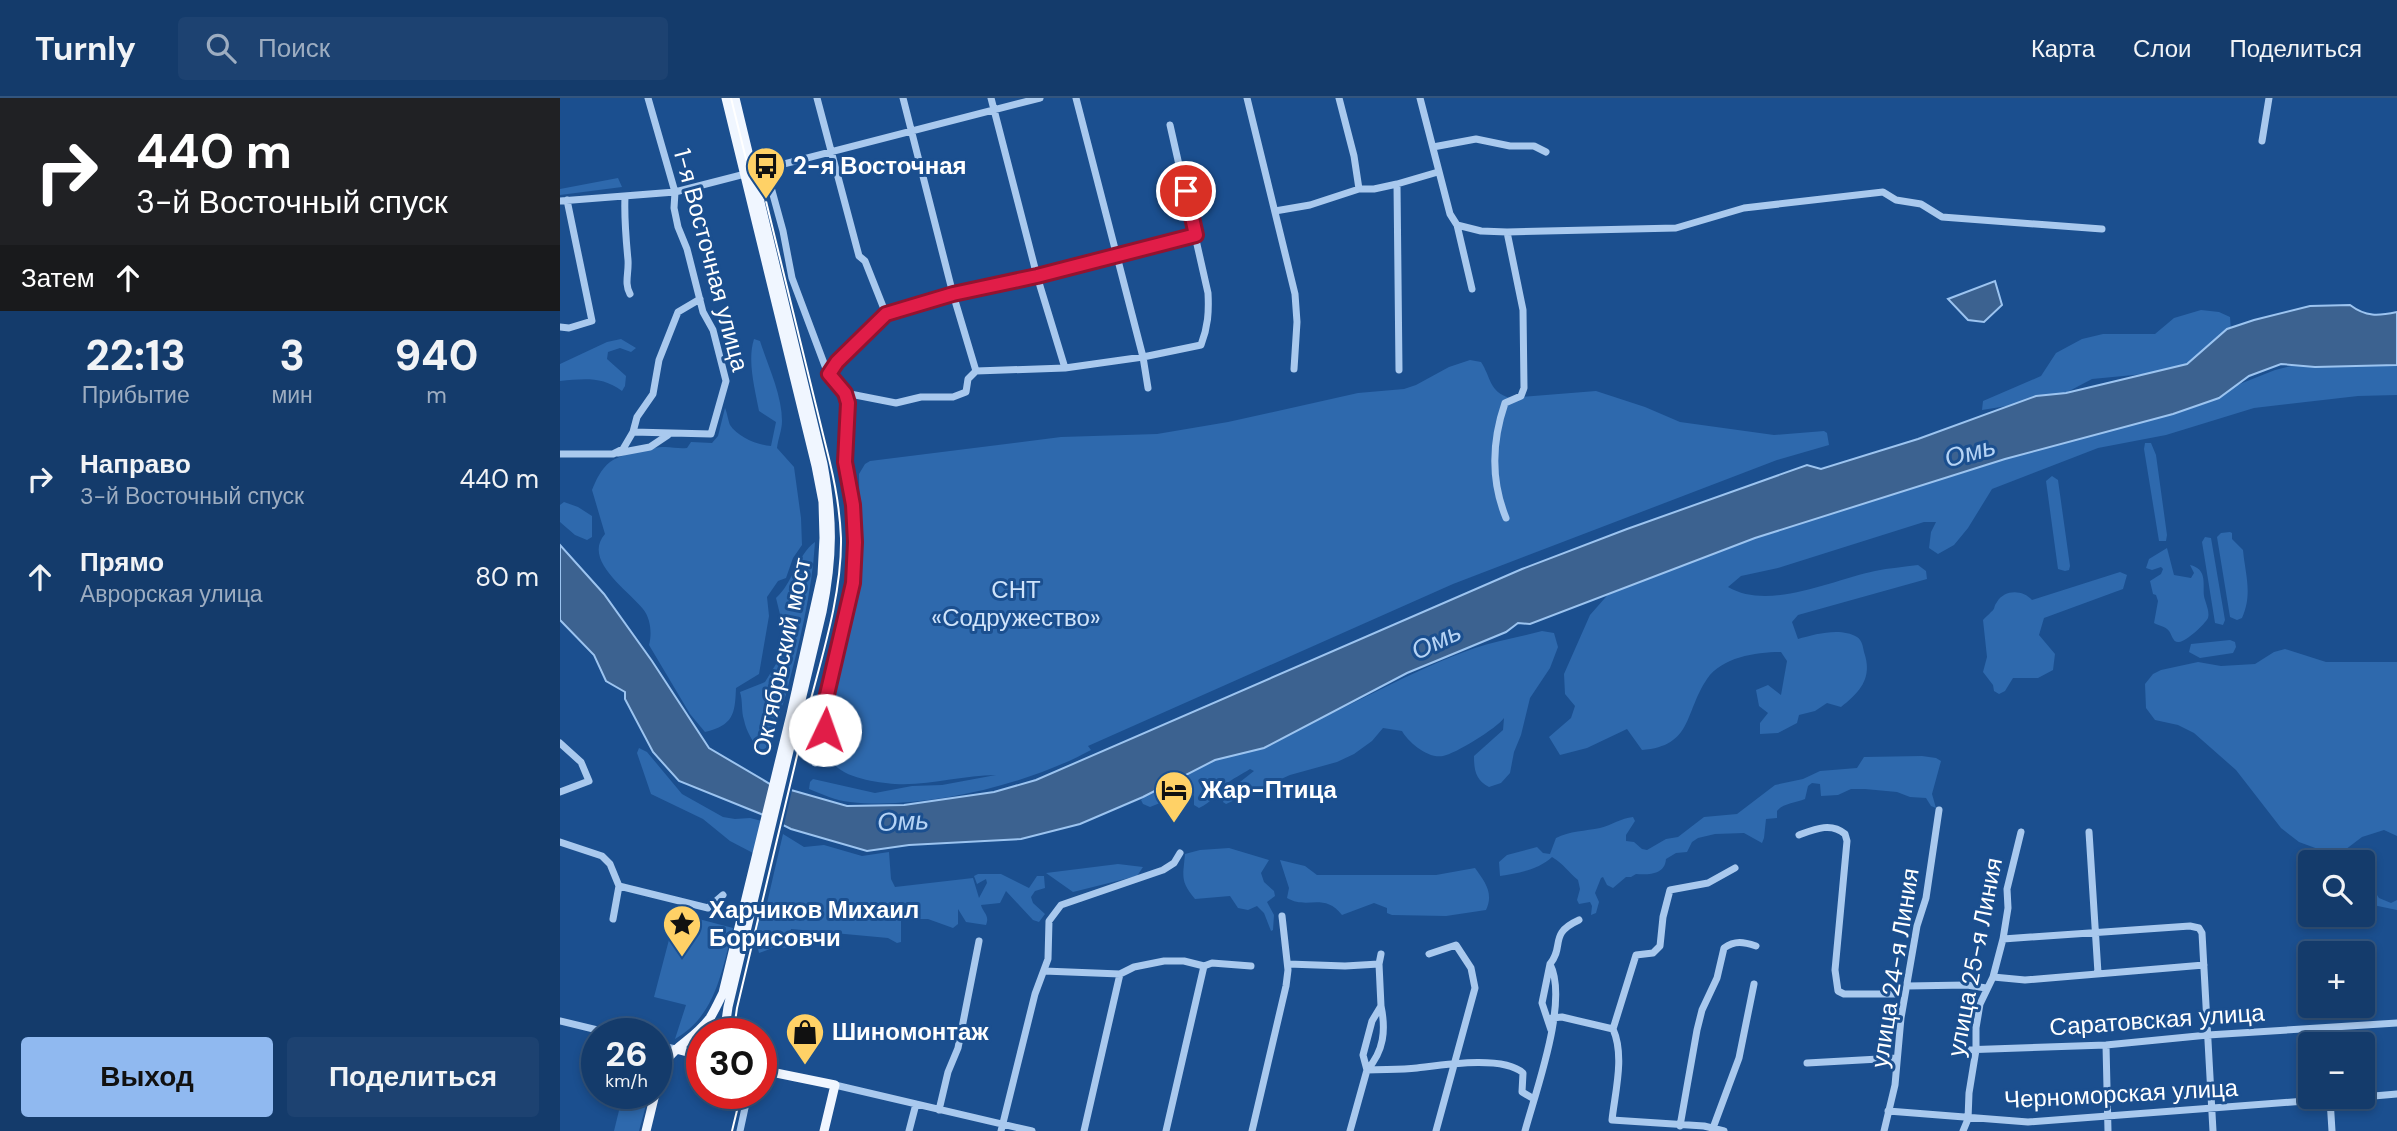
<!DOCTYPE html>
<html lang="ru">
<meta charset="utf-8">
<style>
body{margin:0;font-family:"DM Sans",sans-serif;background:#1d4271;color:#f1f3f6;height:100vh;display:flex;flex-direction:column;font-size:26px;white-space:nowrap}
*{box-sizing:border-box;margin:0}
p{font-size:23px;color:#9dadc1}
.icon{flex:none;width:38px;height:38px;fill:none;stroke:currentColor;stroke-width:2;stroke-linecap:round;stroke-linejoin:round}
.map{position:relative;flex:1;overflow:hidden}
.side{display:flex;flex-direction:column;background:#143b6b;width:560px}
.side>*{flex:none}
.guide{background:#202124;color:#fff;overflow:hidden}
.fabs{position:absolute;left:1738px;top:752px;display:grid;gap:14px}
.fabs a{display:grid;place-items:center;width:77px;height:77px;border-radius:7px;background:#143b6b;box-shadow:0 4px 10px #0003,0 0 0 2px #33557e;font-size:35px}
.speed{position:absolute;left:21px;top:920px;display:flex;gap:14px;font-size:35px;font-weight:700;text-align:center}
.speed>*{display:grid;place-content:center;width:91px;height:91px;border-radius:50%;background:#143b6b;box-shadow:0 4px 10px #0003,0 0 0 2px #33557e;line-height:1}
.speed small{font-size:18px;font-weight:400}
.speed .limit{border:10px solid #d22;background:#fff;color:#111}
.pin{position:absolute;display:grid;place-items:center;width:60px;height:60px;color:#fff;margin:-30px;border:4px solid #fff;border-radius:50%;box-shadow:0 2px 7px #0007}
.me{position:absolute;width:77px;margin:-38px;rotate:3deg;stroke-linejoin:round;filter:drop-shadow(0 0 5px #0008)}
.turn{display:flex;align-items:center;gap:24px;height:147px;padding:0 21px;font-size:32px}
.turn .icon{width:91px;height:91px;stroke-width:2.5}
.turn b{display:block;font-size:49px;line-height:60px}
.then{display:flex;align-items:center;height:66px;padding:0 21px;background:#0003;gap:14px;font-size:26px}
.eta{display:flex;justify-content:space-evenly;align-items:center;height:119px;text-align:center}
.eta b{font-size:42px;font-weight:800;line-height:49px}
.cta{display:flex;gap:14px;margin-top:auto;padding:14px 21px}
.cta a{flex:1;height:80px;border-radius:7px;background:#90b9f0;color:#111;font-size:28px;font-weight:800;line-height:80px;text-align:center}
.cta a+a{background:#1d4271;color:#f1f3f6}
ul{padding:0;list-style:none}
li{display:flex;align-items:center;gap:21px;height:98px;padding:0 21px}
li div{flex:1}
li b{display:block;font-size:26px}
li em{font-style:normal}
header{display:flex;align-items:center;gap:42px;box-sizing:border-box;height:98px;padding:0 35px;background:#143b6b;border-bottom:2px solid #33557e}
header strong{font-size:33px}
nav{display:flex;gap:38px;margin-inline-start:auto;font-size:24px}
.search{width:490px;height:63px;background:#1d4271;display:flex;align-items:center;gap:18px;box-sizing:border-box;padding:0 24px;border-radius:7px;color:#9dadc1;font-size:26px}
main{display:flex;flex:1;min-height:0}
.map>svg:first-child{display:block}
.green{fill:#2e69ad}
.water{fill:#3c6290;stroke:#9cc4f0;stroke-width:2}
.pier{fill:#1b4f8f}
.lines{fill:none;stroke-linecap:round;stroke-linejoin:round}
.minor{stroke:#a9c9ee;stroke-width:7}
.major{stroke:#f0f6ff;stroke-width:9}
.tram{stroke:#fff;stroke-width:2}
.route-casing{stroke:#92132f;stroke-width:18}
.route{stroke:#e11d48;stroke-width:12}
.labels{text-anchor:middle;stroke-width:6;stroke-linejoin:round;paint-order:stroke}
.poi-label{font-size:24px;font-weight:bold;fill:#fff;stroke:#1b4f8f;text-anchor:start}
.street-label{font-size:24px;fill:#fff;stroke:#1b4f8f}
.park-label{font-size:24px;fill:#cfe3fa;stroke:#1b4f8f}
.water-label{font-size:26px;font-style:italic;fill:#b5d3f5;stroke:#1b4f8f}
</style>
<header>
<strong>Turnly</strong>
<div class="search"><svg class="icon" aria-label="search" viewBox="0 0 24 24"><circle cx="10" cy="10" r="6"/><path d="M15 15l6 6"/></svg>Поиск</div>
<nav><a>Карта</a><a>Слои</a><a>Поделиться</a></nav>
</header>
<main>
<section class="side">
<div class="guide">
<div class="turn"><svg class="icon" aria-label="right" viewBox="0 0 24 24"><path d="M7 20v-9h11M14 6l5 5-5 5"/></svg><div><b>440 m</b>3-й Восточный спуск</div></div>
<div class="then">Затем<svg class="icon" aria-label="ahead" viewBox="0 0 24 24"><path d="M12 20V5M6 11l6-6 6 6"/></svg></div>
</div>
<div class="eta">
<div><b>22:13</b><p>Прибытие</p></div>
<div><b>3</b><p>мин</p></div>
<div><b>940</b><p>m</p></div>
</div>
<ul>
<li><svg class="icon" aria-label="right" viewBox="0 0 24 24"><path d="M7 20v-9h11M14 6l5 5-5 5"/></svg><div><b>Направо</b><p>3-й Восточный спуск</p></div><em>440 m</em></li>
<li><svg class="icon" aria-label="ahead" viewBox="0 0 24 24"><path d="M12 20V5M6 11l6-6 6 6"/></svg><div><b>Прямо</b><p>Аврорская улица</p></div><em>80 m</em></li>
</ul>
<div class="cta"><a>Выход</a><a>Поделиться</a></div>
</section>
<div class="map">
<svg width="1837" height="1033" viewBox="0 0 1837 1033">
<rect width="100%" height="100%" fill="#1b4f8f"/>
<!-- green -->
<path class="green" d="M58,80L62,89L0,97V91Z
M1641,212L1659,214L1670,219L1671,233L1645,258L1605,274L1532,281L1496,300L1422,312L1423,303L1481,278L1496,255L1522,241L1543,236H1595L1614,220Z
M61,241L76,250L71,254L60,250L48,254L47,261L66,278L65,288L62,293C42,278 23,281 0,283V266L47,244Z
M194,241L200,243C208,268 222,297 222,323C222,332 218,341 217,350L234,369L241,420L242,447L233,460L226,480L218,483L207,499L209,518L199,576L176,590C175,617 173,627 145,634L130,616L89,547C92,536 91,521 83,511C68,492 22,462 45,436L32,392C36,382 41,371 50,364C61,356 91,349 105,349C113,349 119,351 127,350L131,344L152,345L158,338L165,310C167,314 168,322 170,327C178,339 197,347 211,348L216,324L199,313C195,291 187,263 194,241Z
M910,262L921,264C931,279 929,294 950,300L1036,293L1085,309L1120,324L1214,337L1264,333L1267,335L1269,347L1217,362L893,486L528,648L531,652C467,687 363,712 290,704C276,703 262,696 249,691L250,684L253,681L315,695L352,688L382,687L436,677C403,677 369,688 335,686C315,684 277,680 269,658C265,648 268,637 270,627C275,579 289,533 298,485L300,467L299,376L305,366L310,363L501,339L597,336L668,324L798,295L844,291L856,287L889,269Z
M1837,263V297L1798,298L1694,310L1606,337L1538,350L1432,391L1408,430L1394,447L1378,456L1369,450L1371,434L1376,424H1364L1218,470L1181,478L1168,489C1209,513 1272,482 1315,473C1329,470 1344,469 1358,467L1366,473L1367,481L1238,517L1232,524L1238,541C1255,536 1281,529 1297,539C1302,542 1303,549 1304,554C1313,580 1300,594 1281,609L1267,605L1255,613L1239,617L1237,625L1218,635L1200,636V625L1208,615L1199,608L1196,592L1208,587L1221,597L1227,563L1221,554C1196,554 1162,559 1147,581C1124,615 1133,648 1082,652L1067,631L1027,650L1000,657L989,639L1011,620L1015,608L1005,596L1004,576L1030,517L1059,484L1092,468L1642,301L1715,272L1747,264Z
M1585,345H1591L1596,357L1607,437L1606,443H1599L1584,351Z
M1492,378L1498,382L1510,468L1509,472L1505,473L1498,471L1486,383Z
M4,404L18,409L32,418V439L27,442L15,437L0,424V407Z
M1670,434L1672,435V441L1683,452C1685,475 1693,496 1682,520L1677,522L1670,519L1657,439L1661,435Z
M1645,439L1651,440L1665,522L1663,527L1655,525L1642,444Z
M255,444C252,495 239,547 226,596C221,614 212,630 210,648L200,653C193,644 186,633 184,622C181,613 183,603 180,594L205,584L224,553L226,541L216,500C233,485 237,457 255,444Z
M1607,450L1614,477L1631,480L1634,475L1630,467C1647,471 1643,484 1644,498C1645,504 1650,513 1648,520C1645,526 1627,543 1619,544C1613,545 1612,537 1609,533C1605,528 1599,528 1594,525L1598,503L1596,497L1593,496L1590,483L1601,476L1603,471L1601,469L1592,472L1586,470L1589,461Z
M1560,474L1567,477L1563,491L1484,520L1479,537L1495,556L1493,572L1478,580H1453L1445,593L1439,596L1434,593L1433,587L1423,574L1427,559L1423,522C1425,519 1429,517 1431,514C1436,510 1433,509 1437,504C1445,491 1463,492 1472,502Z
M982,533L994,535L998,549L990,570L970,600L961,637L954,654L950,675L941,685L929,689C916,682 914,673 914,658L943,632L944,620C937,630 895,656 883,658C868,661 848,644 842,633L823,630L812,643L794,656L777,664L730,677L666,706L663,704L665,697L671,691L694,673L690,671C682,676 672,681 665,687C655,697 652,704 639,710L634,707V698L630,693L590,709L583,706L581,702C622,665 676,657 726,636C789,610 849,573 915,550C936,543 960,539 982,533Z
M1670,542L1675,544L1676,549L1673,555L1640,560L1629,554L1631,546Z
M1725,551L1766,564H1837V738L1824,732L1802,739L1777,758L1739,744L1721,730L1676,672L1634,635L1618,627L1595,622L1586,610L1585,586L1593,576L1601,572L1638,564L1661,568L1695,566L1714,554Z
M79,650L87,654L122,696L163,719L175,721L190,720L202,723L193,755L170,743L143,721L91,696L77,655Z
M1362,658L1376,660L1381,663L1372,696L1376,710L1371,708L1366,700L1350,699L1337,694L1305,691H1291L1278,697L1261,698L1260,686L1252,685L1248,688L1245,701C1236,705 1223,705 1217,713V720L1206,721L1204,740L1202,745L1184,735L1155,736L1138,740L1132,744L1127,754L1116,755L1106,761C1105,777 1088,777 1076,776L1071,779H1066L1053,790L1047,787L1043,779L1041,780L1035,795L1039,804L1036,815L1031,817L1032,808L1030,804L1019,806L1017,802L1020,791L1018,782C1008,774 1004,766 992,759C978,772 959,775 940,778L939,764L947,757L977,749L983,755L990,756L996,740C1009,733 1026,733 1040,730C1052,727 1061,720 1073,719L1075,723L1066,737V743L1074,744L1082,751L1087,752L1106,741L1118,739L1144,719L1177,716L1215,687L1243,681L1260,673L1297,670L1304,659Z
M223,736L244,749L264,747L302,758L329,754L331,781L335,789L413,780L419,800L427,785L426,781L417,786L414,778L418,776H441L469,790L477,778H484L485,790L475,793L471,799L473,805L485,816L479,824L473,822L446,793L440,805L421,807C423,815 430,817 426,827L406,824L398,811V826L393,830L368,821H341V844L337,845L328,840L231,831L228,850L215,849L199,855C195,840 195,818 207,805Z
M669,750L709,762L701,775L704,784L714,793L715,798L707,804L714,817L713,832L711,833L704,815L697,808L688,812L678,810L670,798L635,801C620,783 623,779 625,756L640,752Z
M720,762L745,768L757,777H876L915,770C925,784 934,795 926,812L886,818L832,817L827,815V810L814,805L782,817C764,794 747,812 727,800L729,790Z
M558,766L583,769L577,778L513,794L486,775Z
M1803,788L1813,791L1819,800L1831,805L1837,802V812L1813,807L1814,801L1803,799Z
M116,815L173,830C162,872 156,918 115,941L126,907L94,899Z
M63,996H89L79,1033H54Z"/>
<!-- water -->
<path class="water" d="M1435,183L1442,207L1424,224L1408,222L1388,201Z
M1790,207C1806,219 1818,218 1837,214V267L1755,269L1721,266L1689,278L1659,300L1613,316L1445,361L1195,440L970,526L958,525L946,534L847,575L704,650L655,662L583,699L520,726L461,741L349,747L307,753L231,731L201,716L119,683L93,654L65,601V594L46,583L34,557L0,522V447L44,496L92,563L149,650L210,686L287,708L344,707L434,694L476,682L962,471L1067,431L1247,367L1261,371L1358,341L1476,298L1506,295L1627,266L1667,231L1694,222L1750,208Z"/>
<!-- pier -->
<path class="pier" d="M212,683L233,688L223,731L202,721Z"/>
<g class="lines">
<!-- minor -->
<path class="minor" d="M257,0L299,158L305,163L326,216
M343,0L393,196L416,273
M431,0L477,178L505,270
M516,0L583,259L588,290
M687,0L735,196L737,224L734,271
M779,0L794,58L799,91
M860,0L890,116L897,127L912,191
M1702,43L1709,0
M873,49L916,41L950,48H974L986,54
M206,71L223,133L232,180L265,268L285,295L288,305L285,364L293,407L295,444L293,485L266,601C270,623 261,644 255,665
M837,86L839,272
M65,99C64,121 66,141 68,162C69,175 64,185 70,196
M0,103L115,94L480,0
M715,113L750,107L799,91H814L837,86L878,74
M897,127L921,133L947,134L1116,130L1184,110L1323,94L1336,102L1361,106L1382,119L1542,131
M0,229L9,230L32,223L7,102
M416,273L505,270L583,259L641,247C648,229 649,214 648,195L610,27
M269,276L277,264L326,216L393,196L477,178L636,137
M285,295L336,305L361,299H393L406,294L408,281L416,273
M73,334L151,336L166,283L153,232L143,214L127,151L118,129L114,110L115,94L88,0
M58,355L90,349L108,337
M0,356H53L63,351L73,334L77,319L93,296L99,262L118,214L140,201
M946,420C931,383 932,343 945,305L961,298L964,290L963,212L947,134
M0,645L21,664L29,683L0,694
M1529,734L1538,875
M1239,737C1255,731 1271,724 1285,736L1287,743L1275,872L1278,893L1284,896H1345
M0,744L42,758L50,766L59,788L53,821
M59,788L148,810L163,797
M1443,841L1630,828L1639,830L1642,835L1653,1033
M869,856L896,847L911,870L915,890L876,1033
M728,866L785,868L819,866
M990,866L982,905L991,932
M484,873L560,876L574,869L604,863H624L644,868L652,865L691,868
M1433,879L1465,882L1644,867
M1347,888L1407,887L1426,890
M992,920L1002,919L1053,931
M0,923L54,936
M1786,929V947
M96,947L116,951
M1546,947L1548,1033
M1402,952L1546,947L1648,937L1837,925
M1247,965L1337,960
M807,972C824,971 840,972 857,970C882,967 943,957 963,975L962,994L974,1001
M807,972C824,953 826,932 821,908
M275,987L472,1033
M1802,999L1837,996
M1770,1001L1772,1033
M379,1012L388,974L398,950L419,843
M1328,1013L1468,1024L1797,999
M1120,1028L1137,932L1142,912L1157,880L1164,850C1175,842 1184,844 1196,848
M1153,1030L1179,960L1194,886
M180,1033L188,996
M349,1033L356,1006
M441,1033L475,896L488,861L489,823L501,807L603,772L614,765L620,755
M524,1033L560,876
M606,1033L644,868
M692,1033L726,888L728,872L722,818
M790,1033L807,972L803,957L812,923L821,908L819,866L821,856
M965,1033C976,992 1009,903 990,866C1005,848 988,836 1019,822
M1164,1033L1144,1028L1052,1022C1055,994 1065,958 1053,931L1076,857L1093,855L1100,848L1103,819L1110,792L1148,785L1175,770
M1324,1033L1335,987L1341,920L1357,828L1366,800L1379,712
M1403,1033L1408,1021L1409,995L1416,952V930L1420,906L1433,879L1443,841L1448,810L1447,791L1461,734"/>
<!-- major -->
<path class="major" d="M168,936L166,923L168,909L262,514C273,459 273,421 263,366L175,0
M116,951L142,958
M201,972L275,987L264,1033
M96,989C106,946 127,950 150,920C155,912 159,903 163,895L231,616L262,477L264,440L263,404L256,368L166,0
M86,1033L95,996"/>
<!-- tram -->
<path class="tram" d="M171,0L186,61L204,95L270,365C276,390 280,415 281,440C282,499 260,564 246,620L177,910L175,924L177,936
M172,1033L181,996"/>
</g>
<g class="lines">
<!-- route casing -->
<g class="route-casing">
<path id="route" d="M265,632L268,613L266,601L293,485L295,444L293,407L285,364L288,305L285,295L269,276L277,264L326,216L393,196L477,178L636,137L626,93"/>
</g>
<!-- route -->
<use href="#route" class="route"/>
</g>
<!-- icons -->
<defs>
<g id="bus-pin" transform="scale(2.0125)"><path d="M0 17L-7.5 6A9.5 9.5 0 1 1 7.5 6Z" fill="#ffd166" stroke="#1b4f8f"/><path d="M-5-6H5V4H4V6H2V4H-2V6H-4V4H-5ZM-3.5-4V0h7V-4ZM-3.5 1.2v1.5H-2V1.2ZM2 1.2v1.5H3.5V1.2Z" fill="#111"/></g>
<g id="hotel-pin" transform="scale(2.0125)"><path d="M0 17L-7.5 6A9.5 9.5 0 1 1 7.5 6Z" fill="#ffd166" stroke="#1b4f8f"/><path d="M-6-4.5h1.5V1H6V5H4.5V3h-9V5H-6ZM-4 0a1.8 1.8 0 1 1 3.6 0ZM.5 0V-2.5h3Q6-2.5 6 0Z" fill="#111"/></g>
<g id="sight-pin" transform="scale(2.0125)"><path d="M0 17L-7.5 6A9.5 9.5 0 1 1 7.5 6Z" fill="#ffd166" stroke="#1b4f8f"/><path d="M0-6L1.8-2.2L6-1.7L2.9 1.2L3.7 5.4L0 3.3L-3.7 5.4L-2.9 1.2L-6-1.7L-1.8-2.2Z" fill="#111"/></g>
<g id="shop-pin" transform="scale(2.0125)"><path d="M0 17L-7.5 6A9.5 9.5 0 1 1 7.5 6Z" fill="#ffd166" stroke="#1b4f8f"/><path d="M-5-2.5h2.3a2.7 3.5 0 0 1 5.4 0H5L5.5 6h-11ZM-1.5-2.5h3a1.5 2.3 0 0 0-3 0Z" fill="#111"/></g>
</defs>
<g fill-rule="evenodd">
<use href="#bus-pin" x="206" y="68"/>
<use href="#hotel-pin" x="614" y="692"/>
<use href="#sight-pin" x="122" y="826"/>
<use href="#shop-pin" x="245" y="934"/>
</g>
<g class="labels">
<!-- poi labels -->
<g class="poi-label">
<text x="233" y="76">2-я Восточная</text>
<text x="641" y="700">Жар-Птица</text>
<text x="149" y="820">Харчиков Михаил<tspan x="149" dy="28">Борисовчи</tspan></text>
<text x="272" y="942">Шиномонтаж</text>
</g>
<!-- street labels -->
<g class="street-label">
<text transform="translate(151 162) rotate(75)" y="8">1-я Восточная улица</text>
<text transform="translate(222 559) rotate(-78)" y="8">Октябрьский мост</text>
<text transform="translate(1415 859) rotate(-79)" y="8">улица 25-я Линия</text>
<text transform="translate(1335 870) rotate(-81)" y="8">улица 24-я Линия</text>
<text transform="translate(1597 922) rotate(-4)" y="8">Саратовская улица</text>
<text transform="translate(1561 996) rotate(-3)" y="8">Черноморская улица</text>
</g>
<!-- park labels -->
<g class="park-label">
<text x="456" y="500">СНТ<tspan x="456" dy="28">«Содружество»</tspan></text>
</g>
<!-- water labels -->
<g class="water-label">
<text transform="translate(1410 354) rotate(-15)" y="9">Омь</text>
<text transform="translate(876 543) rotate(-26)" y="9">Омь</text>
<text transform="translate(343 723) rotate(-2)" y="9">Омь</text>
</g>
</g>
</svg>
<div class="fabs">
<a><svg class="icon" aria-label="search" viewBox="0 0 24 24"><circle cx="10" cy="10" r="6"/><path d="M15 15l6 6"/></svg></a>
<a>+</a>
<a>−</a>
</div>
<div class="speed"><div>26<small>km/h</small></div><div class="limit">30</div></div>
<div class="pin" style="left:626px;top:93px;background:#d93025"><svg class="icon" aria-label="arrive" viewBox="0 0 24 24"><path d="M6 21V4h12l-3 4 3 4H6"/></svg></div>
<svg class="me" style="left:265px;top:632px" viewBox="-20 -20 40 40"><circle r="19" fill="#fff"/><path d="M0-13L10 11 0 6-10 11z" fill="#e11d48"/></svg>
</div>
</main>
